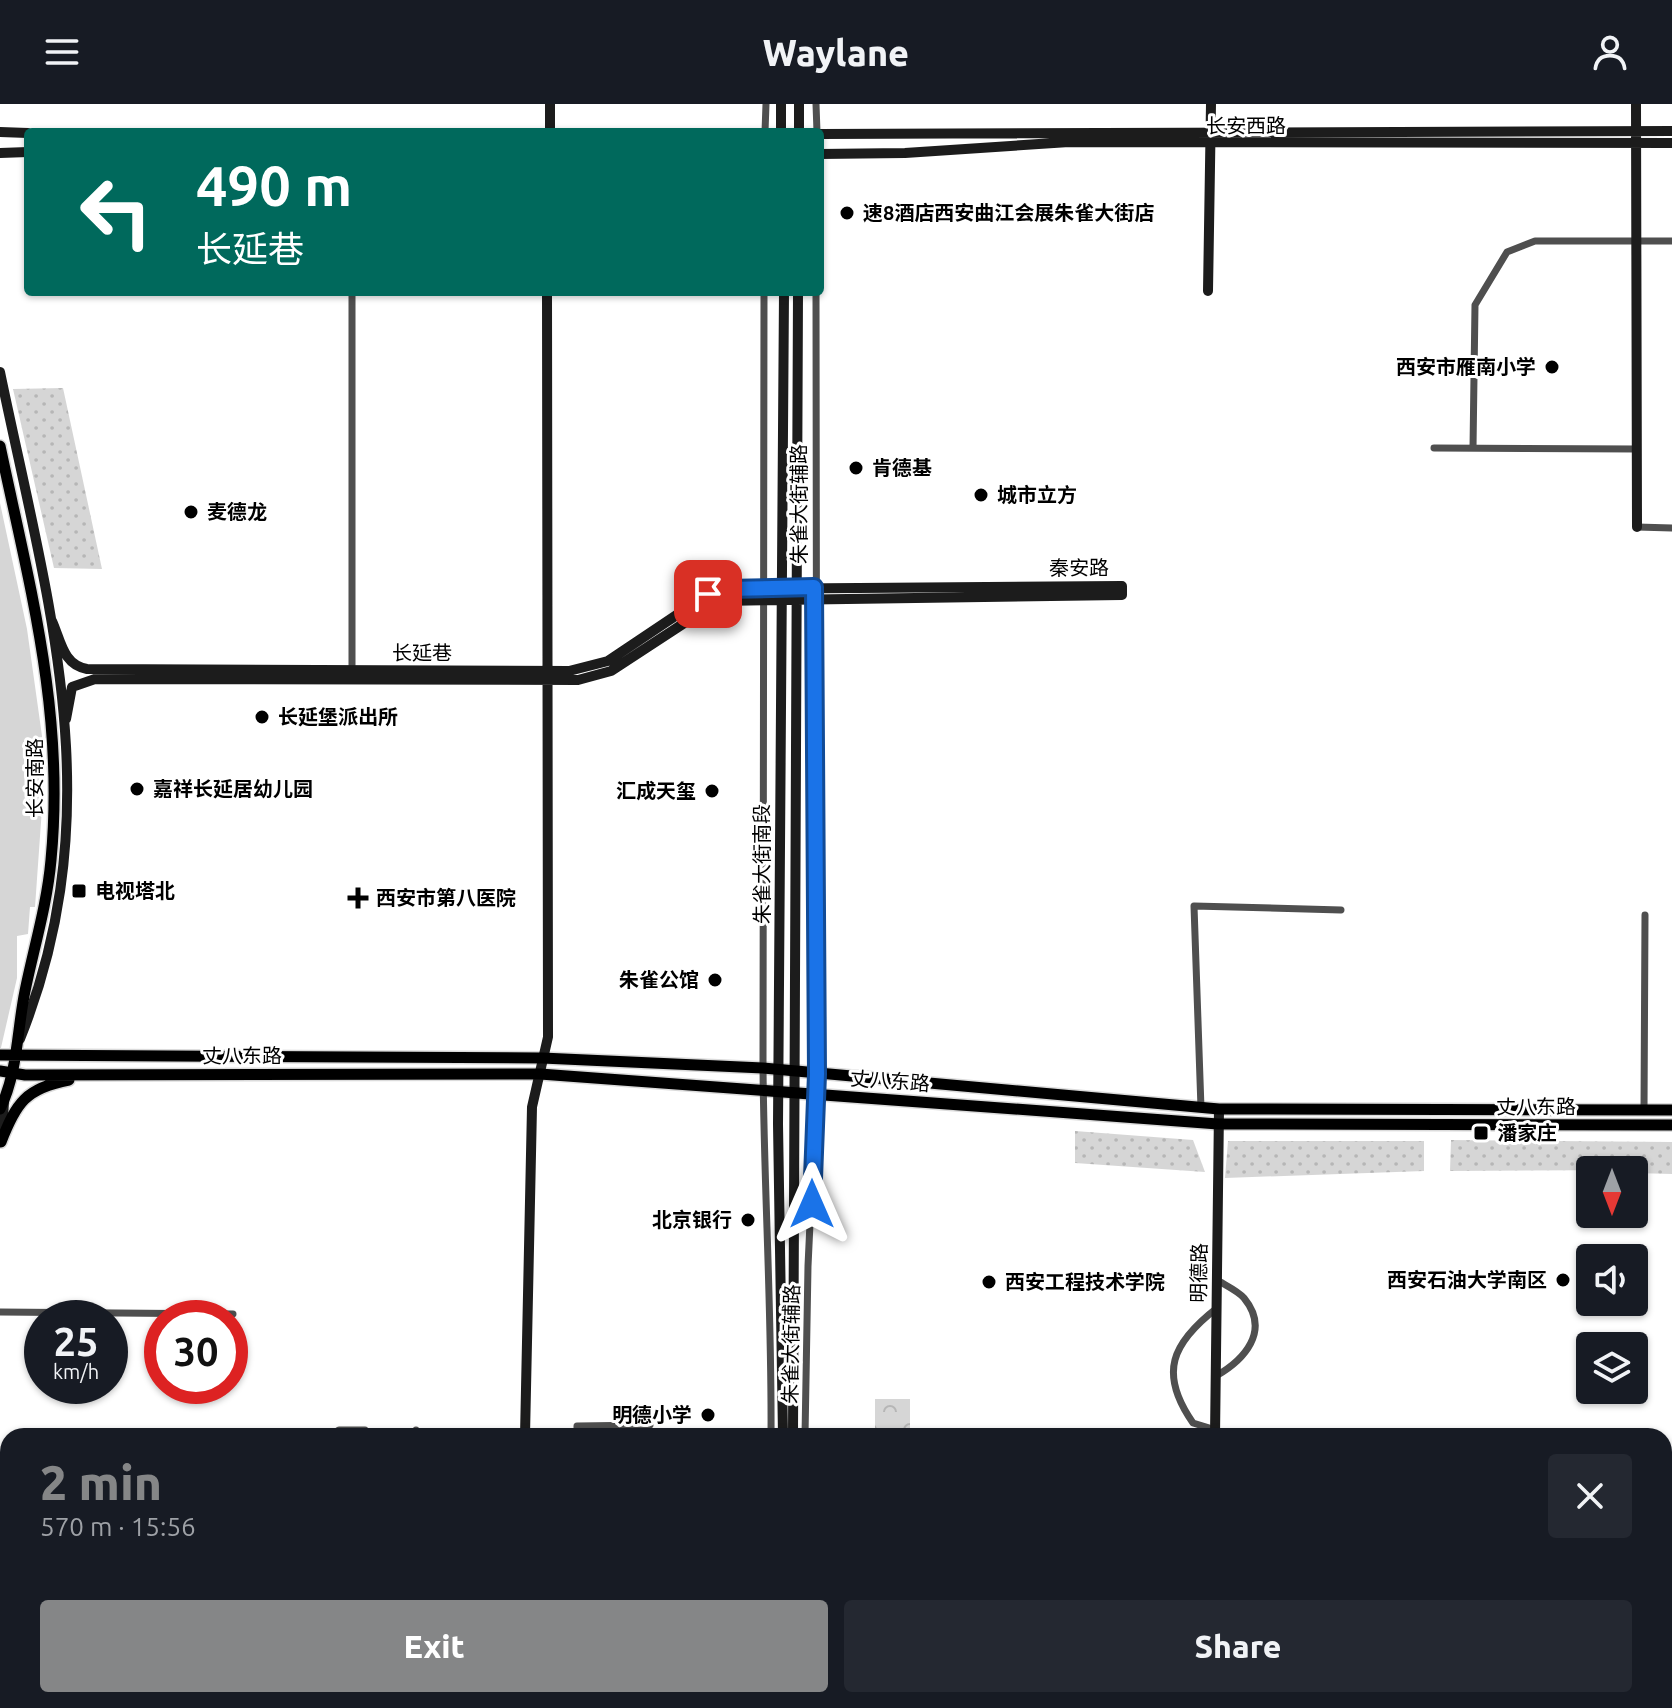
<!DOCTYPE html>
<meta charset="utf-8">
<style>
body{margin:0;font-family:Ubuntu,"Noto Sans SC",sans-serif;background:#242831;color:#f1f3f6;height:100vh;display:flex;flex-direction:column;font-size:30px;white-space:nowrap}
*{box-sizing:border-box;margin:0}
p{font-size:26px;color:#9ea1a6}
.icon{flex:none;width:44px;height:44px;fill:none;stroke:currentColor;stroke-width:2;stroke-linecap:round;stroke-linejoin:round}
.map{position:relative;flex:1;overflow:hidden}
.sheet{position:absolute;left:0px;top:1324px;width:1672px;height:280px;display:flex;flex-direction:column;background:#171b24;border-radius:24px 24px 0 0;box-shadow:0 2px 6px #0004}
.sheet>*{flex:none}
.guide{position:absolute;left:24px;top:24px;width:800px;height:168px;border-radius:8px;box-shadow:0 2px 6px #0004;background:#00695c;color:#fff;overflow:hidden}
.needle{width:52px;rotate:180deg}
.tools{position:absolute;left:1576px;top:1052px;display:grid;gap:16px}
.tools a{display:grid;place-items:center;width:72px;height:72px;border-radius:8px;background:#171b24;box-shadow:0 2px 6px #0004;font-size:40px}
.speed{position:absolute;left:24px;top:1196px;display:flex;gap:16px;font-size:40px;font-weight:700;text-align:center}
.speed>*{display:grid;place-content:center;width:104px;height:104px;border-radius:50%;background:#171b24;box-shadow:0 2px 6px #0004;line-height:1}
.speed small{font-size:20px;font-weight:400}
.speed .limit{border:12px solid #d22;background:#fff;color:#111}
.pin{position:absolute;display:grid;place-items:center;width:68px;height:68px;color:#fff;margin:-34px;border-radius:16px;box-shadow:0 4px 12px #0006}
.me{position:absolute;width:88px;margin:-44px;rotate:0deg;stroke-linejoin:round;filter:drop-shadow(0 0 6px #0008)}
.turn{display:flex;align-items:center;gap:28px;height:168px;padding:0 40px;font-size:36px}
.turn .icon{width:104px;height:104px;stroke-width:2.5}
.turn b{display:block;font-size:56px;line-height:68px}
.round{display:grid;place-items:center;flex:none;width:84px;height:84px;border-radius:8px;background:#242831}
.overview{display:flex;align-items:center;justify-content:space-between;height:136px;padding:0 40px}
h1{font-size:48px;font-weight:800;line-height:60px;color:#858687}
.action{display:flex;gap:16px;margin-top:auto;padding:16px 40px}
.action a{flex:1;height:92px;border-radius:8px;background:#858687;color:#fff;font-size:32px;font-weight:800;line-height:92px;text-align:center}
.action a+a{background:#242831;color:#f1f3f6}
header{display:flex;justify-content:space-between;align-items:center;height:104px;padding:0 40px;background:#171b24;font-size:36px;font-weight:800}
.map>svg:first-child{display:block}
.grass{fill:url(#grass-dots)}
.forest{fill:url(#forest-crowns)}
.park{fill:#d6d6d6}
.lines{fill:none;stroke-linecap:round;stroke-linejoin:round}
.primary-casing{stroke:#dbdbdb;stroke-width:14}
.street{stroke:#4f4f4f;stroke-width:7}
.secondary{stroke:#1c1c1c;stroke-width:10}
.primary{stroke:#000;stroke-width:11}
.route-casing{stroke:#114b97;stroke-width:20}
.route{stroke:#1a73e8;stroke-width:14}
.poi-dot{fill:#000;stroke:#fff;stroke-width:3}
.labels{text-anchor:middle;stroke-width:6;stroke-linejoin:round;paint-order:stroke}
.street-label{font-size:20px;fill:#000;stroke:#fff}
.poi-label{font-size:20px;font-weight:bold;fill:#000;stroke:#fff;text-anchor:start}
</style>
<header><svg class="icon" aria-label="menu" viewBox="0 0 24 24"><path d="M4 6h16M4 12h16M4 18h16"/></svg>Waylane<svg class="icon" aria-label="person" viewBox="0 0 24 24"><circle cx="12" cy="8" r="4"/><path d="M4 21q1-7 8-7t8 7"/></svg></header>
<div class="map">
<svg width="1672" height="1604" viewBox="0 0 1672 1604">
<defs>
<pattern id="grass-dots" width="8" height="8" patternUnits="userSpaceOnUse" patternTransform="scale(2)"><rect width="8" height="8" fill="#d6d6d6"/><path d="M2 2h.1M6 6h.1" fill="none" stroke="#b6b6b6" stroke-width="1.8" stroke-linecap="round"/></pattern>
<pattern id="forest-crowns" width="20" height="18" patternUnits="userSpaceOnUse" patternTransform="scale(2)"><rect width="20" height="18" fill="#d6d6d6"/><path d="M2 6a3 3 0 1 1 6 0M12 15a3 3 0 1 1 6 0" fill="none" stroke="#b6b6b6"/></pattern>
</defs>
<rect width="100%" height="100%" fill="#fff"/>
<!-- grass -->
<path class="grass" d="M63,284L102,465L54,464L13,285Z
M1075,1027L1193,1036L1205,1068L1075,1059Z
M1451,1036L1672,1038V1070L1634,1069V1066L1450,1067Z
M1228,1037H1424V1067L1225,1074Z"/>
<!-- forest -->
<path class="forest" d="M875,1295H910V1332H875Z"/>
<!-- park -->
<path class="park" d="M0,399L27,525L42,632L44,676L35,803H30L28,830L17,832V874L0,948Z"/>
<g class="lines">
<!-- primary casing -->
<g class="primary-casing">
<path id="primary" d="M0,342C30,484 65,609 51,756C47,801 34,843 25,887C17,926 18,968 0,1005
M0,951L542,954L763,964L1219,1005L1672,1006
M0,967L25,971L540,970L1218,1020L1672,1021
M1,1038C16,999 26,984 69,976"/>
</g>
<!-- street -->
<path class="street" d="M816,0L817,28
M765,28L766,0
M764,188C766,446 761,705 763,963C764,1086 772,1209 771,1332
M1434,344L1637,345
M1473,344L1475,201L1507,148L1535,137H1672
M1637,423L1672,424
M352,566V188
M1201,1004L1194,802L1341,806
M1644,1006L1645,811
M0,1208L233,1210
M1216,1272C1244,1256 1271,1227 1244,1194C1238,1187 1225,1181 1217,1176
M1216,1326L1193,1319C1158,1269 1172,1239 1217,1204
M330,1332L339,1326H365V1332
M416,1332V1326
M577,1332V1322L650,1321
M805,1332L808,1162L817,970L816,188
M137,1596L138,1604
M417,1596V1604
M769,1596V1604
M807,1596L808,1604
M222,1604V1596"/>
<!-- secondary -->
<path class="secondary" d="M550,0V28
M799,0V28
M1636,0L1637,423
M0,28L28,29
M781,28V0
M820,30L1672,27
M0,49L28,48
M820,50L905,49L1069,38L1672,39
M1208,187L1211,0
M0,268C48,500 113,703 20,935
M52,517C61,537 63,561 87,565L569,567L608,557L708,490L726,485L1122,482V491L718,497L611,567L578,576L95,575L72,583L66,615
M2,1033L4,997
M525,1332L532,1003L548,933L547,188
M783,1332L778,1020L784,188
M793,1332L798,188
M1215,1332L1219,1005
M1664,1516H1672
M0,1517H8
M783,1596V1604
M795,1596V1604
M1213,1604V1596"/>
<!-- primary -->
<use href="#primary" class="primary"/>
</g>
<g class="lines">
<!-- route casing -->
<g class="route-casing">
<path id="route" d="M708,490L726,485L814,483L817,970L812,1100"/>
</g>
<!-- route -->
<use href="#route" class="route"/>
</g>
<!-- markers -->
<g class="poi-dot">
<circle cx="847" cy="109" r="8"/>
<circle cx="1552" cy="263" r="8"/>
<circle cx="856" cy="364" r="8"/>
<circle cx="981" cy="391" r="8"/>
<circle cx="191" cy="408" r="8"/>
<circle cx="262" cy="613" r="8"/>
<circle cx="137" cy="685" r="8"/>
<circle cx="712" cy="687" r="8"/>
<rect x="71" y="779" width="16" height="16" rx="4"/>
<path d="M354 782h8v8h8v8h-8v8h-8v-8h-8v-8h8z"/>
<circle cx="715" cy="876" r="8"/>
<rect x="1473" y="1021" width="16" height="16" rx="4"/>
<circle cx="748" cy="1116" r="8"/>
<circle cx="1563" cy="1176" r="8"/>
<circle cx="989" cy="1178" r="8"/>
<circle cx="708" cy="1311" r="8"/>
</g>
<g class="labels">
<!-- street labels -->
<g class="street-label">
<text x="1246" y="29">长安西路</text>
<text transform="translate(799 400) rotate(-90)" y="7">朱雀大街辅路</text>
<text x="1079" y="471">秦安路</text>
<text x="422" y="556">长延巷</text>
<text transform="translate(35 674) rotate(-90)" y="7">长安南路</text>
<text transform="translate(762 760) rotate(-90)" y="7">朱雀大街南段</text>
<text x="242" y="959">丈八东路</text>
<text transform="translate(890 977) rotate(4)" y="7">丈八东路</text>
<text x="1536" y="1010">丈八东路</text>
<text transform="translate(1199 1169) rotate(-89)" y="7">明德路</text>
<text transform="translate(791 1240) rotate(-89)" y="7">朱雀大街辅路</text>
</g>
<!-- poi labels -->
<g class="poi-label">
<text x="863" y="116">速8酒店西安曲江会展朱雀大街店</text>
<text x="1536" y="270" text-anchor="end">西安市雁南小学</text>
<text x="872" y="371">肯德基</text>
<text x="997" y="398">城市立方</text>
<text x="207" y="415">麦德龙</text>
<text x="278" y="620">长延堡派出所</text>
<text x="153" y="692">嘉祥长延居幼儿园</text>
<text x="696" y="694" text-anchor="end">汇成天玺</text>
<text x="95" y="794">电视塔北</text>
<text x="376" y="801">西安市第八医院</text>
<text x="699" y="883" text-anchor="end">朱雀公馆</text>
<text x="1497" y="1036">潘家庄</text>
<text x="732" y="1123" text-anchor="end">北京银行</text>
<text x="1547" y="1183" text-anchor="end">西安石油大学南区</text>
<text x="1005" y="1185">西安工程技术学院</text>
<text x="692" y="1318" text-anchor="end">明德小学</text>
</g>
</g>
</svg>
<div class="tools">
<a><svg class="needle" viewBox="-14 -14 28 28"><path d="M0-13l5 13h-10z" fill="#e53935"/><path d="M0 13l5-13h-10z" fill="#9ea1a6"/></svg></a>
<a><svg class="icon" aria-label="sound" viewBox="0 0 24 24"><path d="M4 9h4l5-4v14l-5-4H4zM17 9q2 3 0 6"/></svg></a>
<a><svg class="icon" aria-label="layers" viewBox="0 0 24 24"><path d="M12 4l9 5-9 5-9-5zM3 14l9 5 9-5"/></svg></a>
</div>
<div class="speed"><div>25<small>km/h</small></div><div class="limit">30</div></div>
<div class="pin" style="left:708px;top:490px;background:#d93025"><svg class="icon" aria-label="arrive" viewBox="0 0 24 24"><path d="M6 21V4h12l-3 4 3 4H6"/></svg></div>
<svg class="me" style="left:812px;top:1100px" viewBox="-20 -20 40 40"><path d="M0-17L14 15 0 8-14 15z" fill="#1a73e8" stroke="#fff" stroke-width="4"/></svg>
<div class="guide">
<div class="turn"><svg class="icon" aria-label="left" viewBox="0 0 24 24"><path d="M17 20v-9H6M10 6l-5 5 5 5"/></svg><div><b>490 m</b>长延巷</div></div>
</div>
<section class="sheet">
<div class="overview"><div><h1>2 min</h1><p>570 m · 15:56</p></div><a class="round"><svg class="icon" aria-label="close" viewBox="0 0 24 24"><path d="M6 6l12 12M18 6L6 18"/></svg></a></div>
<div class="action"><a>Exit</a><a>Share</a></div>
</section>
</div>
